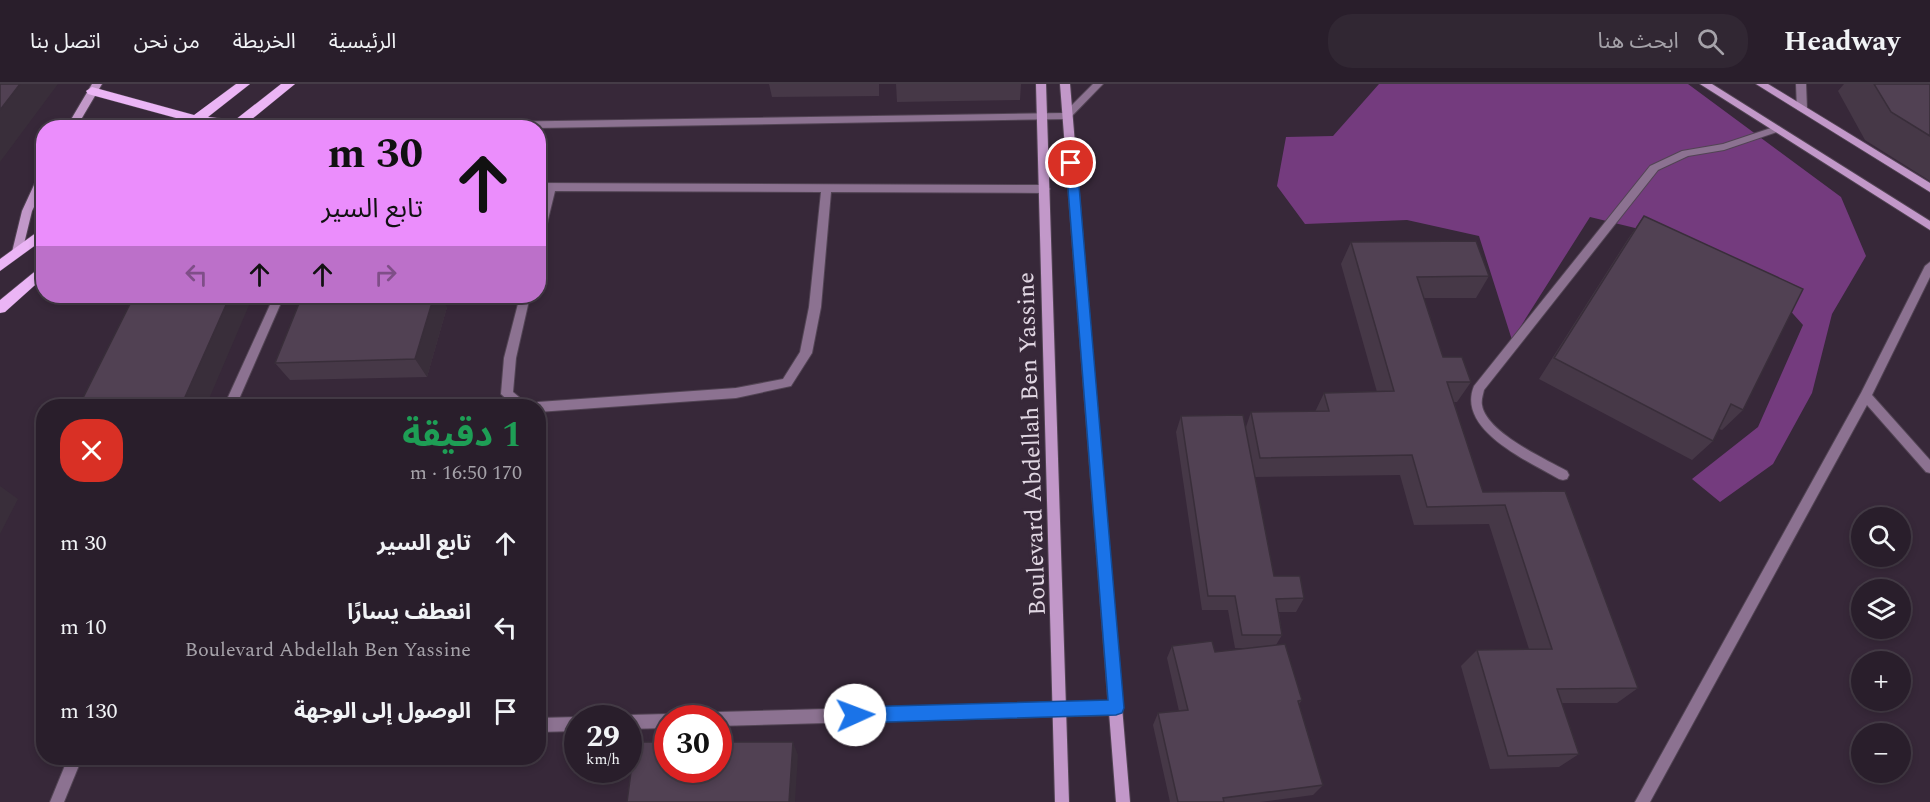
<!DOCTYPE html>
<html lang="ar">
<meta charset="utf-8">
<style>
body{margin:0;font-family:Spectral,"Noto Sans Arabic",serif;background:#312733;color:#f1f3f6;direction:rtl;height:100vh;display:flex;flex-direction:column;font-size:22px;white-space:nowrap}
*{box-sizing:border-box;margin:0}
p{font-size:20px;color:#a5a2a9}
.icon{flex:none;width:33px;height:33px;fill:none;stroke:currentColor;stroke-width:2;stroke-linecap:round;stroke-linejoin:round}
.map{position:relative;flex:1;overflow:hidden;direction:ltr}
.details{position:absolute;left:36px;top:315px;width:510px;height:366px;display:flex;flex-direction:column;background:#291e2b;border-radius:24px;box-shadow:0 3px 9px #0003,0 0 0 2px #453c47;direction:rtl}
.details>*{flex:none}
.guide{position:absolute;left:36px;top:36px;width:510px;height:183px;border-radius:24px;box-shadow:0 3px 9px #0003,0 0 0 2px #453c47;direction:rtl;background:#eb8dfc;color:#111;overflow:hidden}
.controls{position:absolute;left:1851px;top:423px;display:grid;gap:12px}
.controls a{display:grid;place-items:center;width:60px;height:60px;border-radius:50%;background:#291e2b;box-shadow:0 3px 9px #0003,0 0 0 2px #453c47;font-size:30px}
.speed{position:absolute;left:564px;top:621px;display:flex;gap:12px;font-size:30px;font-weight:700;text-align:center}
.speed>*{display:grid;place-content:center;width:78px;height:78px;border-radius:50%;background:#291e2b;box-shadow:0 3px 9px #0003,0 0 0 2px #453c47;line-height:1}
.speed small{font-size:15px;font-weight:400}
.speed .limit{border:9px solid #d22;background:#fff;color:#111}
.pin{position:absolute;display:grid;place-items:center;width:51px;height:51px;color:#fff;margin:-26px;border:3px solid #fff;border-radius:50%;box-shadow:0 2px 6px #0007}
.me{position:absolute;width:66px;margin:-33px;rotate:88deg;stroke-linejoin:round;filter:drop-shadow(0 0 4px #0008)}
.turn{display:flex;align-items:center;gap:21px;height:126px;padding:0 24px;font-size:27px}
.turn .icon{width:78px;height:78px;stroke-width:2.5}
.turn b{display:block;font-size:42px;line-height:51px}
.lanes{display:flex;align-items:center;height:57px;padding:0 24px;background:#0003;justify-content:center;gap:30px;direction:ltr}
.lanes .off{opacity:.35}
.round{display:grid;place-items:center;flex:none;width:63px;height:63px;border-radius:24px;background:#312733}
.summary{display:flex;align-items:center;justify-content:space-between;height:102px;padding:0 24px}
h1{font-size:36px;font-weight:700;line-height:45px;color:#1e9e55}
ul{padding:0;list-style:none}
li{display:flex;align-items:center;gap:18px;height:84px;padding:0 24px}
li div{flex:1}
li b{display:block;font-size:22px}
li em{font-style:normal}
header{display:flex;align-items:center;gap:36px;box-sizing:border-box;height:84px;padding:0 30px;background:#291e2b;border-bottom:2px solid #453c47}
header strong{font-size:28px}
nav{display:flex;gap:33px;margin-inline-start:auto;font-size:21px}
.search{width:420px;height:54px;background:#312733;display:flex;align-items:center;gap:15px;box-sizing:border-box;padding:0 21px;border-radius:24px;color:#a5a2a9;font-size:22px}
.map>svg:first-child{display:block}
.forest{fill:#743b7e}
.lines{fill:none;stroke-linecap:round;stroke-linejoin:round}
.lane-casing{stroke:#524454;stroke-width:2}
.street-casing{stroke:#524454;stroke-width:2}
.secondary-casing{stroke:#524454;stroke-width:2}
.primary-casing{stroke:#524454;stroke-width:1}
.lane{fill:#8c7291;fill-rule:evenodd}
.street{fill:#8c7291;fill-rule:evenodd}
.secondary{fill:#c298c9;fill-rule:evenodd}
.primary{fill:#ebb5f5;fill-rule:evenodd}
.wall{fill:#463847}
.shaded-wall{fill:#392e3a}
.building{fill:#514153;stroke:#392e3a;stroke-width:1.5}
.route{fill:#1a73e8;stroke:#114b97;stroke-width:1.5}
.labels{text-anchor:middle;stroke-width:6;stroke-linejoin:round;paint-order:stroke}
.street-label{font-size:24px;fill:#e1d7e3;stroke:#372839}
</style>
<header>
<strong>Headway</strong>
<div class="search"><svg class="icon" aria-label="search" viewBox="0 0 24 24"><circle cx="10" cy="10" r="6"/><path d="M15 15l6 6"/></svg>ابحث هنا</div>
<nav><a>الرئيسية</a><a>الخريطة</a><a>من نحن</a><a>اتصل بنا</a></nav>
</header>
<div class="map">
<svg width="1930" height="718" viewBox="0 0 1930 718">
<rect width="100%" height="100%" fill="#372839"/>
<!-- forest -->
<path class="forest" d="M1379,0H1688L1841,113L1866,172L1832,230L1812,309L1773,380L1720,418L1692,395L1758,343L1803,241L1752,184L1672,153L1590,133L1512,256L1479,152L1407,136L1305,140L1277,102L1286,53L1333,52Z"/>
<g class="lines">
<!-- lane casing -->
<g class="lane-casing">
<path id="lane" d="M1777,42L1780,43V47L1724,66L1688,72L1658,86L1484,306C1483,311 1481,316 1482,321C1486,348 1545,375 1567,387L1569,391L1567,395L1563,396L1559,395C1528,377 1456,346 1474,302L1650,82L1682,67L1723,60Z"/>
</g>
<!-- street casing -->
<g class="street-casing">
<path id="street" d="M1093,0H1103L1070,34L1067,35L537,44H246L237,43L232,40L237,37L357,40L1064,29Z
M1796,0H1806L1807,25L1802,28L1797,25Z
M538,99L1045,101L1050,105L1045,109L831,108L821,223L812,269L791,302L736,314L538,328V322H532L538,318L736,304L783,295L800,268L809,223L821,108L555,107L543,156L538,160V133L545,107H538Z
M1930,178V193L1872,311L1930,376V389L1926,388L1867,321L1650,718H1635L1861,309L1925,182Z
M274,212H284L236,322H224Z
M520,212H530L516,274L513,308L526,319L528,322H514L501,310L504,274Z
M1116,617L1121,619L1123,624L1121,629L1116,631L718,642V634H711L713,630L718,628Z
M668,630L674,634H668V644L628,645V634H622L628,631Z
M578,633L581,634H578V647L538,648V634Z
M68,674H82L64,718H50Z"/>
</g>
<!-- secondary casing -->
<g class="secondary-casing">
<path id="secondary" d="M92,0H102L76,44H66Z
M1036,0H1046L1069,718H1055Z
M1060,0H1070L1130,718H1116Z
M1700,0H1712L1930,137V146Z
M1756,0H1768L1930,99V108Z
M40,88H44V103L32,127L22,168L17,172L12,168L22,127Z"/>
</g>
<!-- primary casing -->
<g class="primary-casing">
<path id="primary" d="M236,0H250L208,33L235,36L281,0H295L241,44L199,40L189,44L185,40L187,37L88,10L86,7L92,3L194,31Z
M44,143V155L0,187V175Z
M44,180V193L5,228L0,229V216Z"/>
</g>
<!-- lane -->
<use href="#lane" class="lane"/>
<!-- street -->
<use href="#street" class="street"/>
<!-- secondary -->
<use href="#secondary" class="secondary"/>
<!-- primary -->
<use href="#primary" class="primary"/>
</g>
<!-- wall -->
<path class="wall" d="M769,0H879V12L772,13Z
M896,0H1021L1020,16L897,18Z
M1844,0H1930V97L1865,56L1838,7Z
M1644,132L1743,326L1722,346L1719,345L1713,357L1692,376L1539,295L1628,155Z
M1351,158L1489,192L1476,214H1424L1443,273L1471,298L1457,318H1454L1483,408L1565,407L1638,604L1617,619H1562L1579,670L1559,683L1490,685L1461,582L1477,566L1529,565L1489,440L1414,441L1400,391L1255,393L1274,492L1304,514L1296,528H1279L1282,551L1276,561L1302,616L1299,620L1323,701L1313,711L1260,718H1170L1153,641L1158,629L1179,627L1167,574L1172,562L1215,568L1251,564H1235L1228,526H1202L1176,348L1181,332L1246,343L1251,328H1315L1324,309L1377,308L1341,180Z
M447,223L427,293L290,296L275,279Z"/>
<!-- shaded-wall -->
<path class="shaded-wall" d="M20,0H58L0,78V26Z
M230,212H253L206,322H181Z
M434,212H440L447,223L427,293L415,275Z
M0,402L18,415L0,450Z
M793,658L798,671L795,718H789Z"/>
<!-- building -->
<path class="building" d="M0,0H20L0,26Z
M1874,0H1930V52L1891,28Z
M1644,132L1803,205L1743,326L1731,320L1713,357L1554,274Z
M1476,157L1489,192L1417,193L1443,273H1462L1471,298H1447L1483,408L1565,407L1638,604L1557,605L1579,670L1508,672L1477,566L1552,565L1505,421L1427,423L1412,371L1260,374L1251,328L1329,327L1324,309L1394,307L1351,158Z
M134,212H230L181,322H79Z
M302,212H434L415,275L275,279Z
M1243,331L1274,492H1300L1304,514L1276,515L1282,551H1242L1235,512H1208L1181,332Z
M1212,557L1215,568L1285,560L1302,616L1298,617L1323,701L1223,714L1224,718H1178L1158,629L1188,626L1172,562Z
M635,658H668V686H718V658H793L789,718H627Z"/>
<!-- route -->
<path class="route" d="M1071,75L1077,79L1124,624L1122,629L1116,631L855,639L849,637L847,631L849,626L855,623L1108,616L1066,79Z"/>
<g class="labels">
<!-- street labels -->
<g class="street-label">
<text transform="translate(1031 360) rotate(-92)" y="8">Boulevard Abdellah Ben Yassine</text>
</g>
</g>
</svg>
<div class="controls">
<a><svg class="icon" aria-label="search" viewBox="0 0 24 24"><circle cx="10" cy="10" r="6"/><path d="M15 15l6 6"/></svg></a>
<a><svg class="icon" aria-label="layers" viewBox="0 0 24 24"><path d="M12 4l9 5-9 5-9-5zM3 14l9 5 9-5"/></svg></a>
<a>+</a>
<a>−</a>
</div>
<div class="speed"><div>29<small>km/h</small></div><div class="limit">30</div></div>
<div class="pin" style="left:1071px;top:79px;background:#d93025"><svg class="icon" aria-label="arrive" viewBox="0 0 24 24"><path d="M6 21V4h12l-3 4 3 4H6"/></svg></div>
<svg class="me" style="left:855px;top:631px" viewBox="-20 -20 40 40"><circle r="19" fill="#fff"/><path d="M0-13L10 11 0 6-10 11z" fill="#1a73e8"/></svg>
<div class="guide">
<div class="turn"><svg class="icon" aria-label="ahead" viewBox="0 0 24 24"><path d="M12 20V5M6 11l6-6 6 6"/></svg><div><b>30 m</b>تابع السير</div></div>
<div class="lanes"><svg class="icon off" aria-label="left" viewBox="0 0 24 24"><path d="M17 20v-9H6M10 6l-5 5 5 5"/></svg><svg class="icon" aria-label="ahead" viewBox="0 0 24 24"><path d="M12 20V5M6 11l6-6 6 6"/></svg><svg class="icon" aria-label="ahead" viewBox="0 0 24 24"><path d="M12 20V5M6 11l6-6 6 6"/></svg><svg class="icon off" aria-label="right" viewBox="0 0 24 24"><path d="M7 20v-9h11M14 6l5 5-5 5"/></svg></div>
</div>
<section class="details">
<div class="summary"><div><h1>1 دقيقة</h1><p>170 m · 16:50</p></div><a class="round" style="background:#d93025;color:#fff"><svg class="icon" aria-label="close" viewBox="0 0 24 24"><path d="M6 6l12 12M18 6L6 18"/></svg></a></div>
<ul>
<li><svg class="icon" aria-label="ahead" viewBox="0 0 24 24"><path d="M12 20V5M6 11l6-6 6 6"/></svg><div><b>تابع السير</b></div><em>30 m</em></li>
<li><svg class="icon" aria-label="left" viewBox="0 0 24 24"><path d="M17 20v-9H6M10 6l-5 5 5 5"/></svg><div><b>انعطف يسارًا</b><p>Boulevard Abdellah Ben Yassine</p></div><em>10 m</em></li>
<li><svg class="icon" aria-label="arrive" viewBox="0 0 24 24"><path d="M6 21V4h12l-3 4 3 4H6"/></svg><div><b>الوصول إلى الوجهة</b></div><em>130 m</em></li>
</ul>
</section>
</div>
